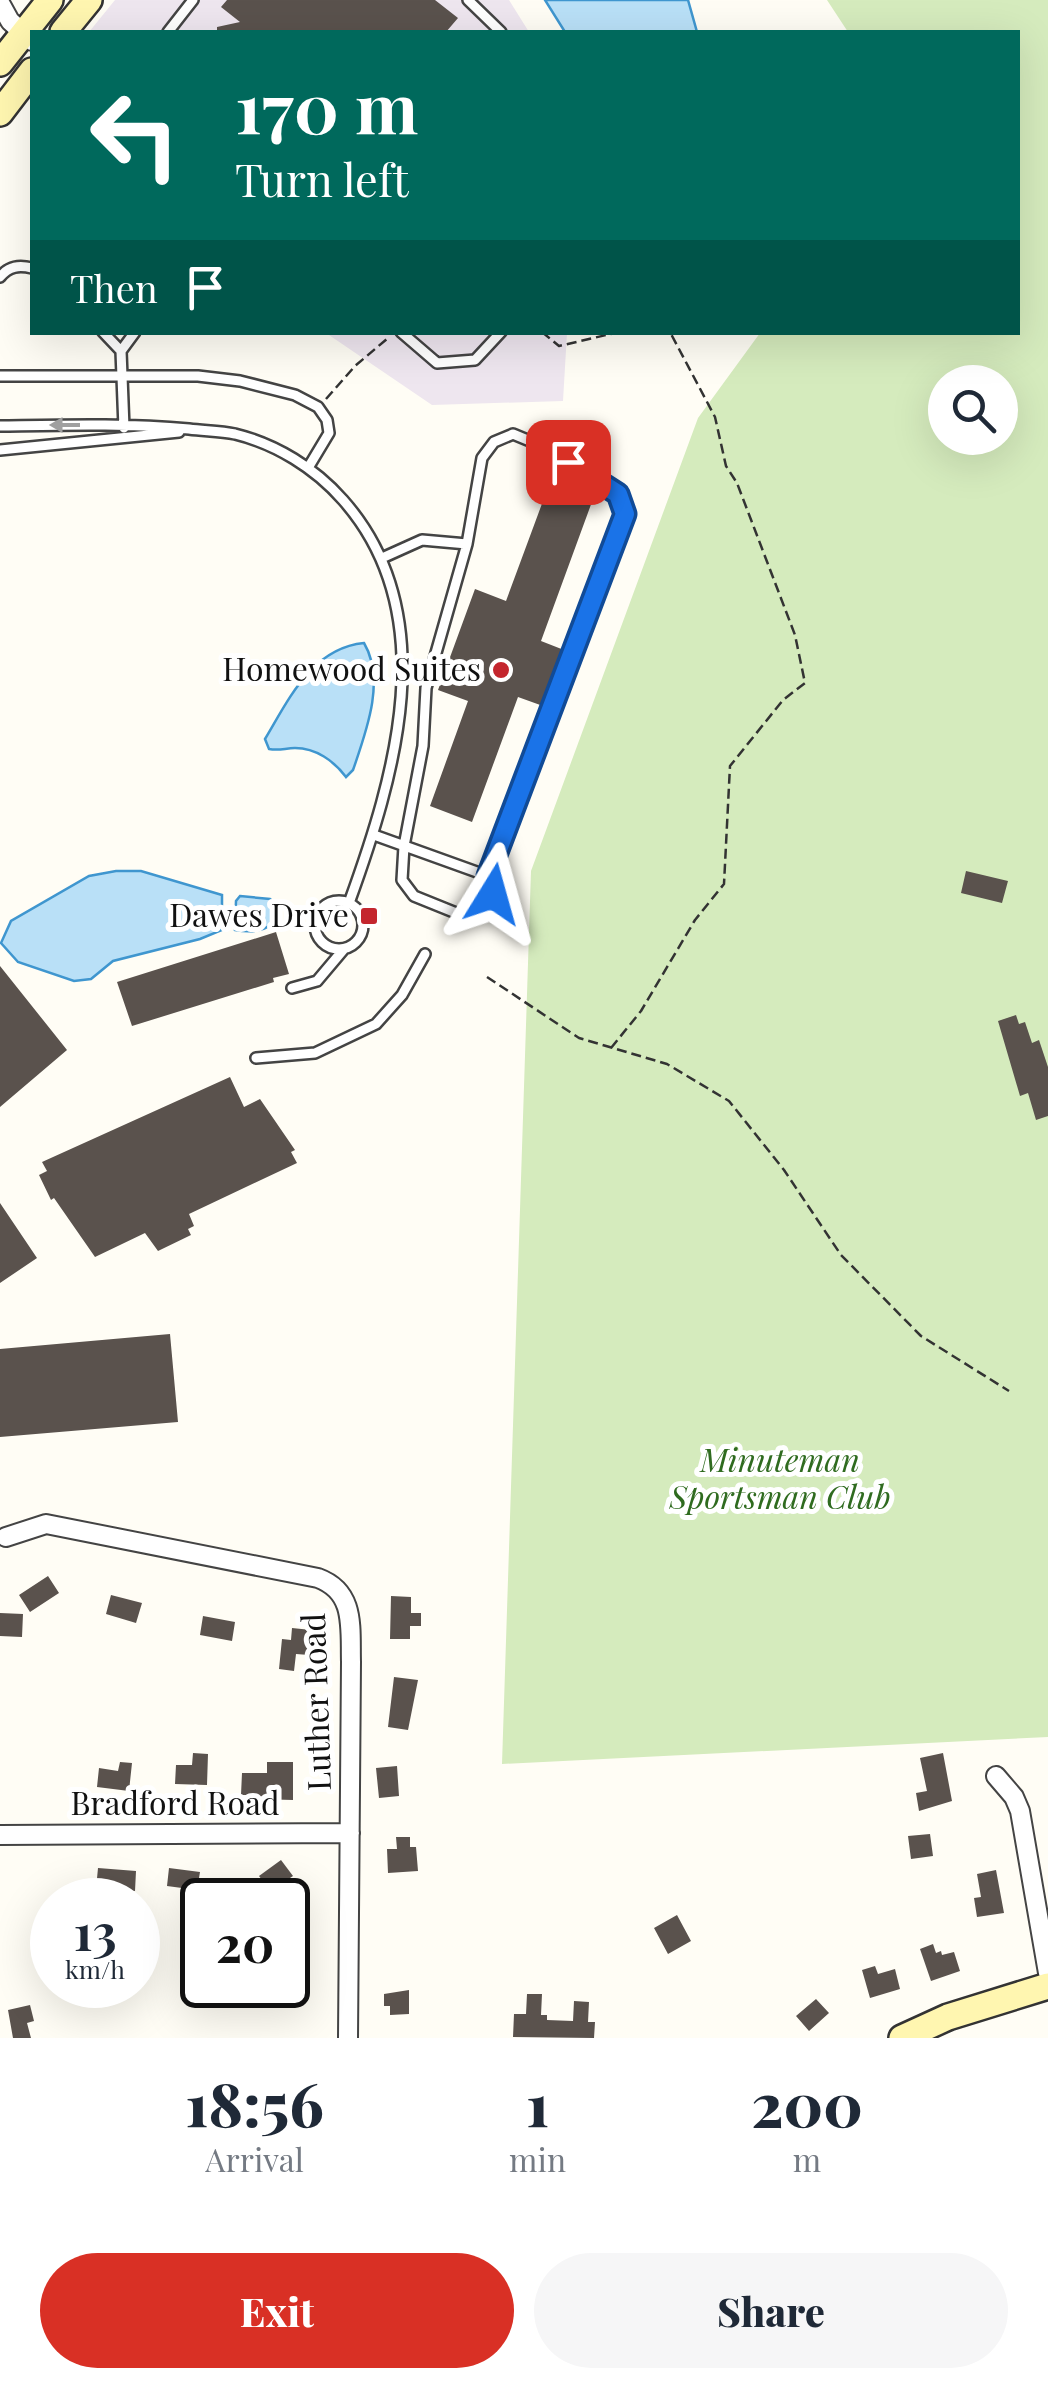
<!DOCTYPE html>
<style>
body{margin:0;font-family:"Playfair Display",serif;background:#f6f6f7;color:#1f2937;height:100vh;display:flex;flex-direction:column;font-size:38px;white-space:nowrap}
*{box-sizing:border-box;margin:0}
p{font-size:32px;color:#747a83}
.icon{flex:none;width:55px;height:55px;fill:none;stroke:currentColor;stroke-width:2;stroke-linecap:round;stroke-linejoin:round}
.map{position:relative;height:2038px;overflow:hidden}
.details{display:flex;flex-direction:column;background:#fff;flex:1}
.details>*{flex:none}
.guide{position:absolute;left:30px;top:30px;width:990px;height:305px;border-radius:0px;box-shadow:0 10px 40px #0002;background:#00695c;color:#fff;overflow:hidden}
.fabs{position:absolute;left:928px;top:365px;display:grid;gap:20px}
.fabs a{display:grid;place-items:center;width:90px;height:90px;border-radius:50%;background:#fff;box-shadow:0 10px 40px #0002;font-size:50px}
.speed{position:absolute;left:30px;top:1878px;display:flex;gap:20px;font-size:50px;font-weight:700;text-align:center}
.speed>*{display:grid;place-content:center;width:130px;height:130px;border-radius:50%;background:#fff;box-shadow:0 10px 40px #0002;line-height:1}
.speed small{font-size:25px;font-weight:400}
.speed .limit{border:5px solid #111;border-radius:15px;background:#fff;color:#111}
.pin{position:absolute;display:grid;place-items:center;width:85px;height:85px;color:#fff;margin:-42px;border-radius:20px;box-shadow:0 5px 15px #0006}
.me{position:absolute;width:110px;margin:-55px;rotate:8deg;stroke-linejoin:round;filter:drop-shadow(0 0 8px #0008)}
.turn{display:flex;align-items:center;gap:35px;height:210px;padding:0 40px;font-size:45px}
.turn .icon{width:130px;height:130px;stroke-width:2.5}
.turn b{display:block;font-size:70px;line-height:85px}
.then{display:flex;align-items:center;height:95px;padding:0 40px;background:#0003;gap:20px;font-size:38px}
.eta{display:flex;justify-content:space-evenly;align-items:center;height:170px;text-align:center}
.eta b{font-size:60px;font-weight:800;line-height:70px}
.action{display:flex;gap:20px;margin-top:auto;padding:20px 40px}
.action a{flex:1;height:115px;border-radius:60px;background:#d93025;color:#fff;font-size:40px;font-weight:800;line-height:115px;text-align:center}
.action a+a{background:#f6f6f7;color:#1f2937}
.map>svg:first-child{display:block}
.industrial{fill:#eee6ef}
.green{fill:#d5ebbd;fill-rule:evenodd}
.water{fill:#b9e0f7;stroke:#3f96cf;stroke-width:2.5}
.building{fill:#5a524d}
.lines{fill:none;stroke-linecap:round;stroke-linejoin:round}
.service-casing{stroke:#444;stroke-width:14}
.minor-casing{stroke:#444;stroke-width:22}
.secondary-casing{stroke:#333;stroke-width:30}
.path{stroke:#333;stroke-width:2.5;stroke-dasharray:10 5;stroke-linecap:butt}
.service{stroke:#fff;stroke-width:9}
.minor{stroke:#fff;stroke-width:18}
.secondary{stroke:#fff6b0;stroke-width:25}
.oneway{fill:#a0a0a0}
.route-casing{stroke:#114b97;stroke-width:25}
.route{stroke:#1a73e8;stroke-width:18}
.poi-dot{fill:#c4262e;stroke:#fff;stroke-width:4}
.labels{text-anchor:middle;stroke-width:10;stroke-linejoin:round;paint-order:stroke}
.poi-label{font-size:32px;fill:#111;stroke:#fff;text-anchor:end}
.park-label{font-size:32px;font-style:italic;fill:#2f6b1f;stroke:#fff}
.street-label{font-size:32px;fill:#111;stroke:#fff}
</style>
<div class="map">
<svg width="1048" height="2038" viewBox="0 0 1048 2038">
<rect width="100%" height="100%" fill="#fffdf5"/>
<!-- industrial -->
<path class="industrial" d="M115,0H509L529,32H89Z
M326,333H567L563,401L432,405Z"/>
<!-- green -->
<path class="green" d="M827,0H1048V1737L502,1764L531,871L698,418L760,333L1018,332V32H848ZM945,382H1000V438H945Z"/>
<!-- water -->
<path class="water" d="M545,0H688L697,32H565Z
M364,643C386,680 366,732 353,770L346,777C334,761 316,748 295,748C285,748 280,751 269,749L265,739C289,699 312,648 364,643Z
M116,871H141L222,895V930L200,939L113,961L91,979L74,981L18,962L1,943L11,921L89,876Z
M240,896L270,899L278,906L279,919C266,931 253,933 235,930L236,901Z"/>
<!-- building -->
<path class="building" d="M227,0H435L458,18L446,32H217V27L240,22L221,7Z
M550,482L593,499L541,641L564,650L543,706L518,697L472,822L430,806L468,701L438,690L475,589L506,601Z
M966,871L1008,881L1002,903L961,893Z
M276,932L289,974L273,978L274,982L132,1026L117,982Z
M0,966L67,1050L0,1107Z
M1016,1015L1019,1024L1025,1022L1032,1043L1039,1040L1048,1067V1116L1036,1120L1028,1093L1020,1096L998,1021Z
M230,1077L244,1107L260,1099L295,1150L291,1152L297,1163L189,1214L194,1226L188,1229L191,1235L158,1251L145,1233L95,1257L54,1198L51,1200L39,1175L47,1171L42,1162Z
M0,1203L37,1258L0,1283Z
M170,1334L178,1422L0,1437V1349Z
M48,1576L59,1593L30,1612L19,1595Z
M111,1595L142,1603L136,1623L106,1614Z
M391,1596L411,1597V1613H421V1626H410V1639H390Z
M0,1613L23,1614L22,1637L0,1636Z
M203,1616L235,1622L232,1641L200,1635Z
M292,1628L311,1630L309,1655L296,1654L294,1671L279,1669L282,1639L291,1640Z
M394,1677L418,1680L408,1730L388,1727Z
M193,1753L208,1754L207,1785L175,1784L176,1765H192Z
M943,1753L952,1801L919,1811L916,1793L927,1791L920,1758Z
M120,1762L132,1763L129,1791L97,1787L99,1768L118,1771Z
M267,1762H293V1800L256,1799V1795H241L242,1773H267Z
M397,1766L399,1796L379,1798L376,1768Z
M930,1834L933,1856L911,1859L908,1836Z
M396,1837H410V1847H416L418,1871L388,1873L387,1849H397Z
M281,1860L293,1876L287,1880L293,1887L277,1900L259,1876Z
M98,1868L136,1871L135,1891L96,1889Z
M169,1868L200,1872L197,1890L167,1886Z
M996,1870L1004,1913L977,1917L974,1898L981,1897L977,1874Z
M677,1915L691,1941L668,1954L654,1928Z
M933,1944L936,1953L941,1951L942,1955L954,1952L960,1971L931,1981L920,1949Z
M875,1966L878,1974L895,1969L900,1989L870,1998L862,1970Z
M409,1990V2014L390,2015V2006H384V1994Z
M527,1994H542L541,2015H547V2020L573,2021L574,2001L589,2002L588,2022H595L594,2038L513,2037L514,2014H526Z
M816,1999L829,2013L809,2031L796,2016Z
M30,2005L34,2021L27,2023L31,2038H13L8,2010Z"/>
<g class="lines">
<!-- service casing -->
<g class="service-casing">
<path id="service" d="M468,0L501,32
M168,32L193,0
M0,277C9,266 19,265 32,268
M103,332L121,351L124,428
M401,332L437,363L475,360L501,332
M121,351L135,332
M0,376H198L240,381L295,395L318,407L327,420L329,433L308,468
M0,426C63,425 126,423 189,429C204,431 220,431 235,434C276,444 315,468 343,500C444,614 395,776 349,903
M0,450L179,432
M467,544L482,458L494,442L513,434C543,446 594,469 616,493C621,498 622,507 625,514L488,876
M374,835L488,876L493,894L489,914L471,919L414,896L402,880L404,846L423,746L426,688L467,544L422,540L382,558
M315 925a24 24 0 1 1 48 0a24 24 0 1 1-48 0Z
M292,988L317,981L344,949
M256,1058L315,1053L376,1024L402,995L425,954"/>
</g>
<!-- minor casing -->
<g class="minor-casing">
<path id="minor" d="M0,3L10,21L32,41
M6,1537L46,1524L318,1578C356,1592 350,1628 351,1662L348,2038
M996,1776L1014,1797L1020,1811L1048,1973
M0,1835L350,1833"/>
</g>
<!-- secondary casing -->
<g class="secondary-casing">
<path id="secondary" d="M63,32L89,0
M0,63L50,0
M0,113L32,71
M902,2038L948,2017L1048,1986"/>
</g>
<!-- path -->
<path class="path" d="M542,332L559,346L619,332
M326,399L355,366L388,338
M487,977L579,1038L667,1064L729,1101L784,1170L841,1255L921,1336L1009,1391
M611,1048L641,1011L695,920L724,884L730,766L783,700L805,683L795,635L737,483L726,466L715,417L670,332"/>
<!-- service -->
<use href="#service" class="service"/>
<!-- minor -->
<use href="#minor" class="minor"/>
<!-- secondary -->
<use href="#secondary" class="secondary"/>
</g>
<!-- one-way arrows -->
<defs><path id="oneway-solid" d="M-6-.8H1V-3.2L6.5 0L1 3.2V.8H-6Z" transform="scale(2.5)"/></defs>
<use class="oneway" href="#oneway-solid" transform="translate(65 425) rotate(180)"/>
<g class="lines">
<!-- route casing -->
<g class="route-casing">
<path id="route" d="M493,894L488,876L625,514L618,494L568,462"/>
</g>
<!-- route -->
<use href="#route" class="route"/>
</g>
<!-- markers -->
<g class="poi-dot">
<circle cx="501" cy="670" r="10"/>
<rect x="359" y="906" width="20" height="20" rx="5"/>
</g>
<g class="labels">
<!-- poi labels -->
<g class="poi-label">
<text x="481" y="681">Homewood Suites</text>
<text x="349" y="927">Dawes Drive</text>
</g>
<!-- park labels -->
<g class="park-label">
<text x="780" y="1472">Minuteman<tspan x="780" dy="37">Sportsman Club</tspan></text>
</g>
<!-- street labels -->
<g class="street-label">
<text transform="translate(317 1702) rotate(-92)" y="11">Luther Road</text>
<text x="175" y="1815">Bradford Road</text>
</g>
</g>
</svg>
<div class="fabs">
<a><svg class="icon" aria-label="search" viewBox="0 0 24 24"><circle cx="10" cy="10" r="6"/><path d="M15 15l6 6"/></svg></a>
</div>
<div class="speed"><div>13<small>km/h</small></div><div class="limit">20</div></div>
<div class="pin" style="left:568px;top:462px;background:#d93025"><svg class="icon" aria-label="arrive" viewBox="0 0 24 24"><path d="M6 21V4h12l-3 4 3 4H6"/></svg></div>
<svg class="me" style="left:493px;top:894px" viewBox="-20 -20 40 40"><path d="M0-17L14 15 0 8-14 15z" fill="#1a73e8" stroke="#fff" stroke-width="4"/></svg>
<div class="guide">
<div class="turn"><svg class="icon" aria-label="left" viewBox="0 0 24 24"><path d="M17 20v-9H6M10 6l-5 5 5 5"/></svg><div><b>170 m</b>Turn left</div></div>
<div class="then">Then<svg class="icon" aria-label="arrive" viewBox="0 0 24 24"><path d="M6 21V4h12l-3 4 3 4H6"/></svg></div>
</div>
</div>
<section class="details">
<div class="eta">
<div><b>18:56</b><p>Arrival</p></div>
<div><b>1</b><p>min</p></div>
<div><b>200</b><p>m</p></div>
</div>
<div class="action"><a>Exit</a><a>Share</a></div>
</section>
